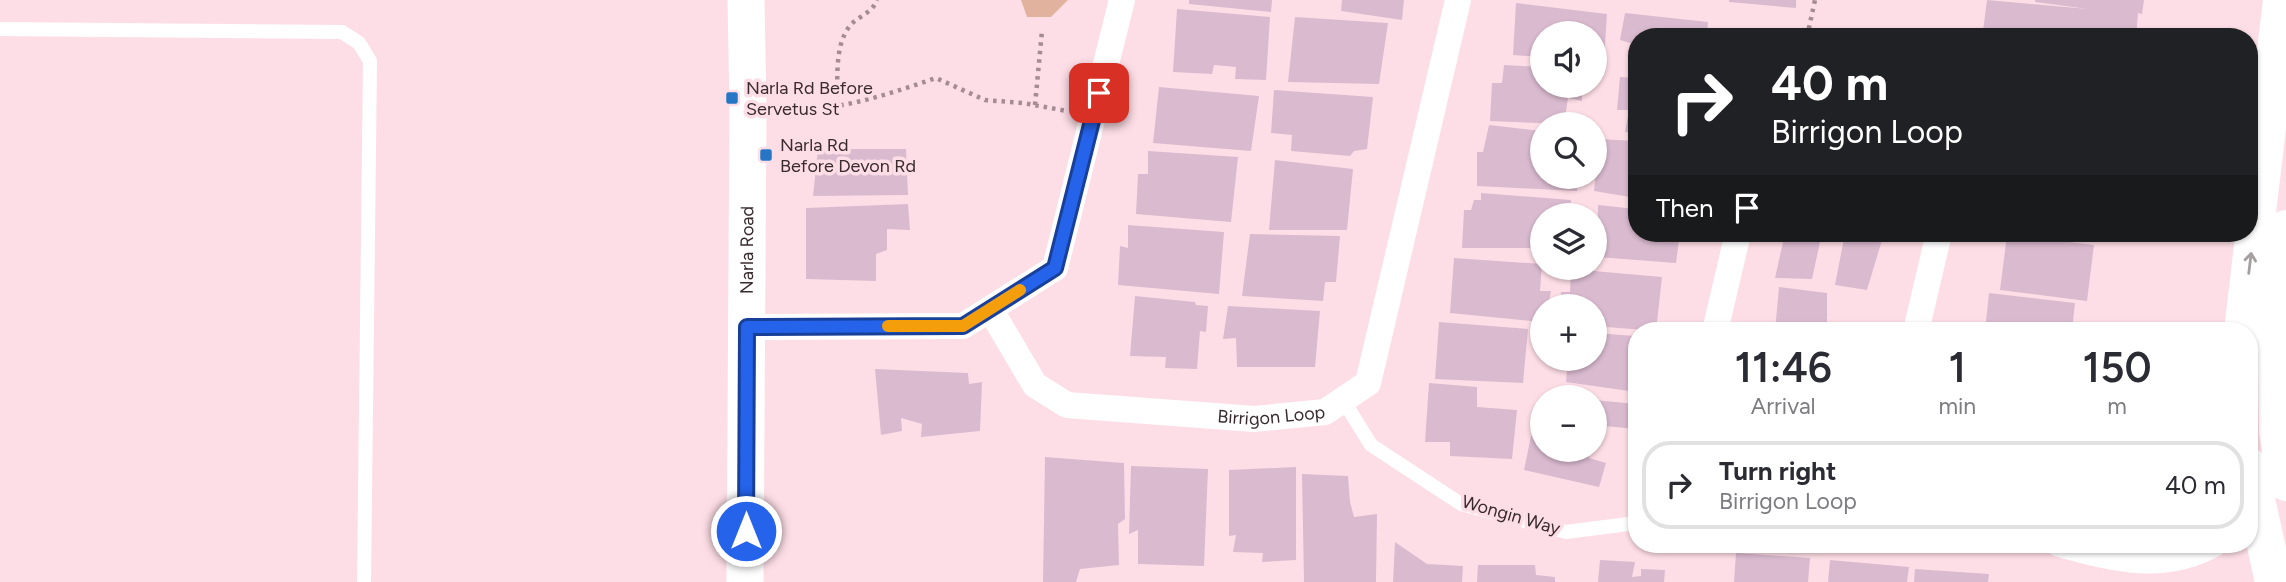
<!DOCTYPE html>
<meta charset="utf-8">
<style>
body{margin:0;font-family:Figtree,sans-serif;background:#f2f2f3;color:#2b2b33;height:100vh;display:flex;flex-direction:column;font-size:26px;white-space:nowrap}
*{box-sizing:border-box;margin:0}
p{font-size:23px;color:#7c7c81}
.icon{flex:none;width:38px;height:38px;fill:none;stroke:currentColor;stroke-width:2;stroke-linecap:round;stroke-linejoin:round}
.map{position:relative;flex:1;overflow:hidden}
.drawer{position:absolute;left:1628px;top:322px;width:630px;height:231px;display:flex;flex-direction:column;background:#fff;border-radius:28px;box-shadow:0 2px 5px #0004}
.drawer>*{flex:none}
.hud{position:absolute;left:1628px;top:28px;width:630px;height:214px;border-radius:28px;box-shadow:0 2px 5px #0004;background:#202124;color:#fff;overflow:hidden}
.buttons{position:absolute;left:1530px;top:21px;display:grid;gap:14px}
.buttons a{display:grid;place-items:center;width:77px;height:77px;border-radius:50%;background:#fff;box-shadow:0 2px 5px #0004;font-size:35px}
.pin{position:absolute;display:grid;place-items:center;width:60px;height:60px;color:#fff;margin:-30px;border-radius:14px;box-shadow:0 4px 10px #0006}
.me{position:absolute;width:77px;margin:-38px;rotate:0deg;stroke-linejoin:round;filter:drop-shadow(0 0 5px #0008)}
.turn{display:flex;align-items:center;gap:24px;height:147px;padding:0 28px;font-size:32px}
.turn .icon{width:91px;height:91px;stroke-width:2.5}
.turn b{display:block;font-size:49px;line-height:60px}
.then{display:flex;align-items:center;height:66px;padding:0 28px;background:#0003;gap:14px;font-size:26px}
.eta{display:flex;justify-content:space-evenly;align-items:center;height:119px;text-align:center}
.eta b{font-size:42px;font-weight:600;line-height:49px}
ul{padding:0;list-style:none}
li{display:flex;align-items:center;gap:21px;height:88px;margin:0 14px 10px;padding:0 14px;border:4px solid #e1e1e2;border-radius:28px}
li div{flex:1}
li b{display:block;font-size:26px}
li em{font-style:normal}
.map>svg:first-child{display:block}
.green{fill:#e1b39f}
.building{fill:#dabacf}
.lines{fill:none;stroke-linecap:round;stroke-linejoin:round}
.path{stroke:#a48c92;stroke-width:4.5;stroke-dasharray:3.5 5;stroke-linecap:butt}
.lane{stroke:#fff;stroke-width:14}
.street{stroke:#fff;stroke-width:26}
.secondary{stroke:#fff;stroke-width:37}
.primary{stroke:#fff;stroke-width:38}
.oneway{stroke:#a59fa0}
.route-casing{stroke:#184099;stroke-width:18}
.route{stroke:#2563eb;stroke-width:12}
.slow{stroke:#f59e0b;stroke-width:12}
.poi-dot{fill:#2776c5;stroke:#fedee6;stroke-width:2.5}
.labels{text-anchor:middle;stroke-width:7;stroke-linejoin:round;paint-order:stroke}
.poi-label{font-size:18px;fill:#382a2d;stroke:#fedee6;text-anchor:start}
.street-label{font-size:18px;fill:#382a2d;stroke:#fedee6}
</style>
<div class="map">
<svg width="2286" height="582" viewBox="0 0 2286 582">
<rect width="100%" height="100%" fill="#fedee6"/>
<!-- green -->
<path class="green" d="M1021,0H1068L1051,17H1027Z"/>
<!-- building -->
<path class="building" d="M1189,0H1272L1271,12L1189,4Z
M1342,0H1404L1402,20L1341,11Z
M1729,0H1796V8L1729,2Z
M1987,0L2088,9L2035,2V0H2144L2142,14L2138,13L2136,37H2038L1983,31Z
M1516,3L1607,14L1604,61L1594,60V33H1542V57L1513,55Z
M1177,9L1270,17L1266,80L1235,79L1236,67L1214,65L1212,74L1173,72Z
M1625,13L1708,22L1707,37H1636V45L1620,40Z
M1295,17L1388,23L1379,84L1288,82Z
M1504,65L1542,67V86H1582V101L1568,98L1564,124L1490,121L1492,83H1502Z
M1620,77L1636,78V133L1625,132L1629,110H1617Z
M1159,87L1259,96L1251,151L1153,143Z
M1274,90L1373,97L1367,149L1354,151L1350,156L1291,151L1292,135L1271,133Z
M1489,125L1542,131V177H1578L1577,191L1477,186V152H1483Z
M1599,139L1636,141V198L1594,191Z
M818,149H906L908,195L813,196Z
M1148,151L1238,157L1231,222L1136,214L1138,174H1148Z
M1275,160L1353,169L1347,230H1269Z
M1481,193L1571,200L1569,215H1542V248H1462L1464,210H1471L1474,200H1481Z
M908,204L910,230L887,229V250L876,254V281L806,279V208Z
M1598,205L1636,209V233H1680L1676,263L1597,257Z
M1128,225L1224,232L1219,294L1118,285L1120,246L1128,248Z
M1785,233H1822L1812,279L1775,278Z
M1845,233H1888L1886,241L1882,240L1867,290L1835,285Z
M2064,233H2100L2099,240Z
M1250,234L1340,236L1336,282H1325L1323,301L1242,296Z
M2007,235L2094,245L2087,301L2000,290Z
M1454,258L1542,264L1540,291H1551L1548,306H1542V322L1450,313Z
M1571,269L1662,277L1656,331L1594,326V306H1560L1561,292H1570Z
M1779,287L1827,293V326L1850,331H1775Z
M1989,293L2075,303L2072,331H1985Z
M1135,296L1195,302L1196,305L1208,306L1206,332L1200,331L1197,369L1165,368L1166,357L1130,356Z
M1228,306L1320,311L1315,367H1237L1236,338L1223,339Z
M1439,322L1528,329L1523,383L1435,379Z
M1594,333L1636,336V392L1566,382L1568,359H1594Z
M875,369L968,373L969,384L982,382L980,431L921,437L922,424L901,418L902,431L881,435Z
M1429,383L1477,387V407L1517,410L1512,459L1450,456V442H1425Z
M1594,400L1636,404V429L1594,425Z
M1531,436L1542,438V450H1591L1589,458L1606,463L1599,487L1524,470Z
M1045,457L1124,463L1125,519L1118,524L1119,565L1080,569L1076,582H1043Z
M1131,466L1208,469L1204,566L1138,564V530L1129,534Z
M1296,467V560L1262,562L1263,553L1233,552L1236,535L1229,536V470Z
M1302,474L1348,476L1350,502L1354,517L1377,514L1376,582H1304Z
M1395,542L1427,564L1463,566L1462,582H1393Z
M1736,553L1810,558L1808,582H1734Z
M1600,560L1635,562L1632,577L1641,576V569L1665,570L1664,582H1598Z
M1830,560L1909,567L1907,582H1828Z
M1478,565H1535L1536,575L1555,577V582H1477Z
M1915,569L1989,574L1988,582H1914Z"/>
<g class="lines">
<!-- path -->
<path class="path" d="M1807,37L1815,0
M837,105C838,81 834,47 849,27C857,16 872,14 877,0
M1035,105L1042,31
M781,109C834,113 886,95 936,78L985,100L1023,103L1067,111"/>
<!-- lane -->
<path class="lane" d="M0,29L342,32L359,43L370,61L364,582
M1343,400L1371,445L1461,504L1566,532L1636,523"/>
<!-- street -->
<g class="street">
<path id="s1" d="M990,309L1035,385L1067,405L1254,419L1325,412L1368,383L1458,0"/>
<path d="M747,327L963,326L1055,268L1122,0"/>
<path d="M1715,331L1738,233"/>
<path d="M1916,331L1939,233"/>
<path d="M2059,544C2113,558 2162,573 2214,544"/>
</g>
<!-- secondary -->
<path class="secondary" id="s2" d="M745,582L748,107L746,0"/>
<!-- primary -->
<path class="primary" d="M2286,229L2276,311L2278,431L2286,482
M2243,331L2282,0
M2249,467L2274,582"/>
</g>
<!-- one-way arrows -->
<defs><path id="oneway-shaft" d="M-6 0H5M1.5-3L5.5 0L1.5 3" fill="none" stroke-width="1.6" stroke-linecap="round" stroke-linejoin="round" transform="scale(1.75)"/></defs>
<use class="oneway" href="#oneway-shaft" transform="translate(2250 263) rotate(-83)"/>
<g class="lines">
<!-- route casing -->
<g class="route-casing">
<path id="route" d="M746,531L747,327L963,326L1055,268L1099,93"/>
</g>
<!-- route -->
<use href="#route" class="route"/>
<!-- slow -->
<path class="slow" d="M888,326H963L1020,290"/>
</g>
<!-- markers -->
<g class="poi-dot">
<rect x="725" y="91" width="14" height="14" rx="3.5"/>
<rect x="759" y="148" width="14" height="14" rx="3.5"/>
</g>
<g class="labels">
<!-- poi labels -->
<g class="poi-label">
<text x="746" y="94">Narla Rd Before<tspan x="746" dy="21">Servetus St</tspan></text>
<text x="780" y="151">Narla Rd<tspan x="780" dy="21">Before Devon Rd</tspan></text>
</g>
<!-- street labels -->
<g class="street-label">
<text dy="6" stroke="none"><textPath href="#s2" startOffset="332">Narla Road</textPath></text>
<text dy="6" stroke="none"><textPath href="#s1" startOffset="331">Birrigon Loop</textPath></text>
<text transform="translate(1511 515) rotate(16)" y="6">Wongin Way</text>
</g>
</g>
</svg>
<div class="buttons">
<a><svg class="icon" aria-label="sound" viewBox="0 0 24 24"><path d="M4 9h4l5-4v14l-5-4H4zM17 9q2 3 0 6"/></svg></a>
<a><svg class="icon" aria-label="search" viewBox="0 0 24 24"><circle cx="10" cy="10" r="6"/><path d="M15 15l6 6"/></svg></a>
<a><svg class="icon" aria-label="layers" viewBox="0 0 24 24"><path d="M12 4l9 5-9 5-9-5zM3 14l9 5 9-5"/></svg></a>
<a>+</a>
<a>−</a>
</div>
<div class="pin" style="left:1099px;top:93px;background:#d93025"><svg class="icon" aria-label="arrive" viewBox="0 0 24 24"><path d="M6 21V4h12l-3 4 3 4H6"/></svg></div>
<svg class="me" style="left:746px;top:531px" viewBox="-20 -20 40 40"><circle r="17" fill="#2563eb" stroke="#fff" stroke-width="3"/><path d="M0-11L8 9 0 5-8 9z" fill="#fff"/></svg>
<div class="hud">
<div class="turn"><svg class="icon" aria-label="right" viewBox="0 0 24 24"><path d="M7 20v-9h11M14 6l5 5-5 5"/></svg><div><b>40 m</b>Birrigon Loop</div></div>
<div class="then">Then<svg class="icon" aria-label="arrive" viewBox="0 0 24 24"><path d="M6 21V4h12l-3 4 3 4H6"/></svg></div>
</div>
<section class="drawer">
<div class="eta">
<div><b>11:46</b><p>Arrival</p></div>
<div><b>1</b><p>min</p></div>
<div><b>150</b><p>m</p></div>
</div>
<ul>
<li><svg class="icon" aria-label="right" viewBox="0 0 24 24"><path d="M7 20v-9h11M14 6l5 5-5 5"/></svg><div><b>Turn right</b><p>Birrigon Loop</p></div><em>40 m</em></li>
</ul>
</section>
</div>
